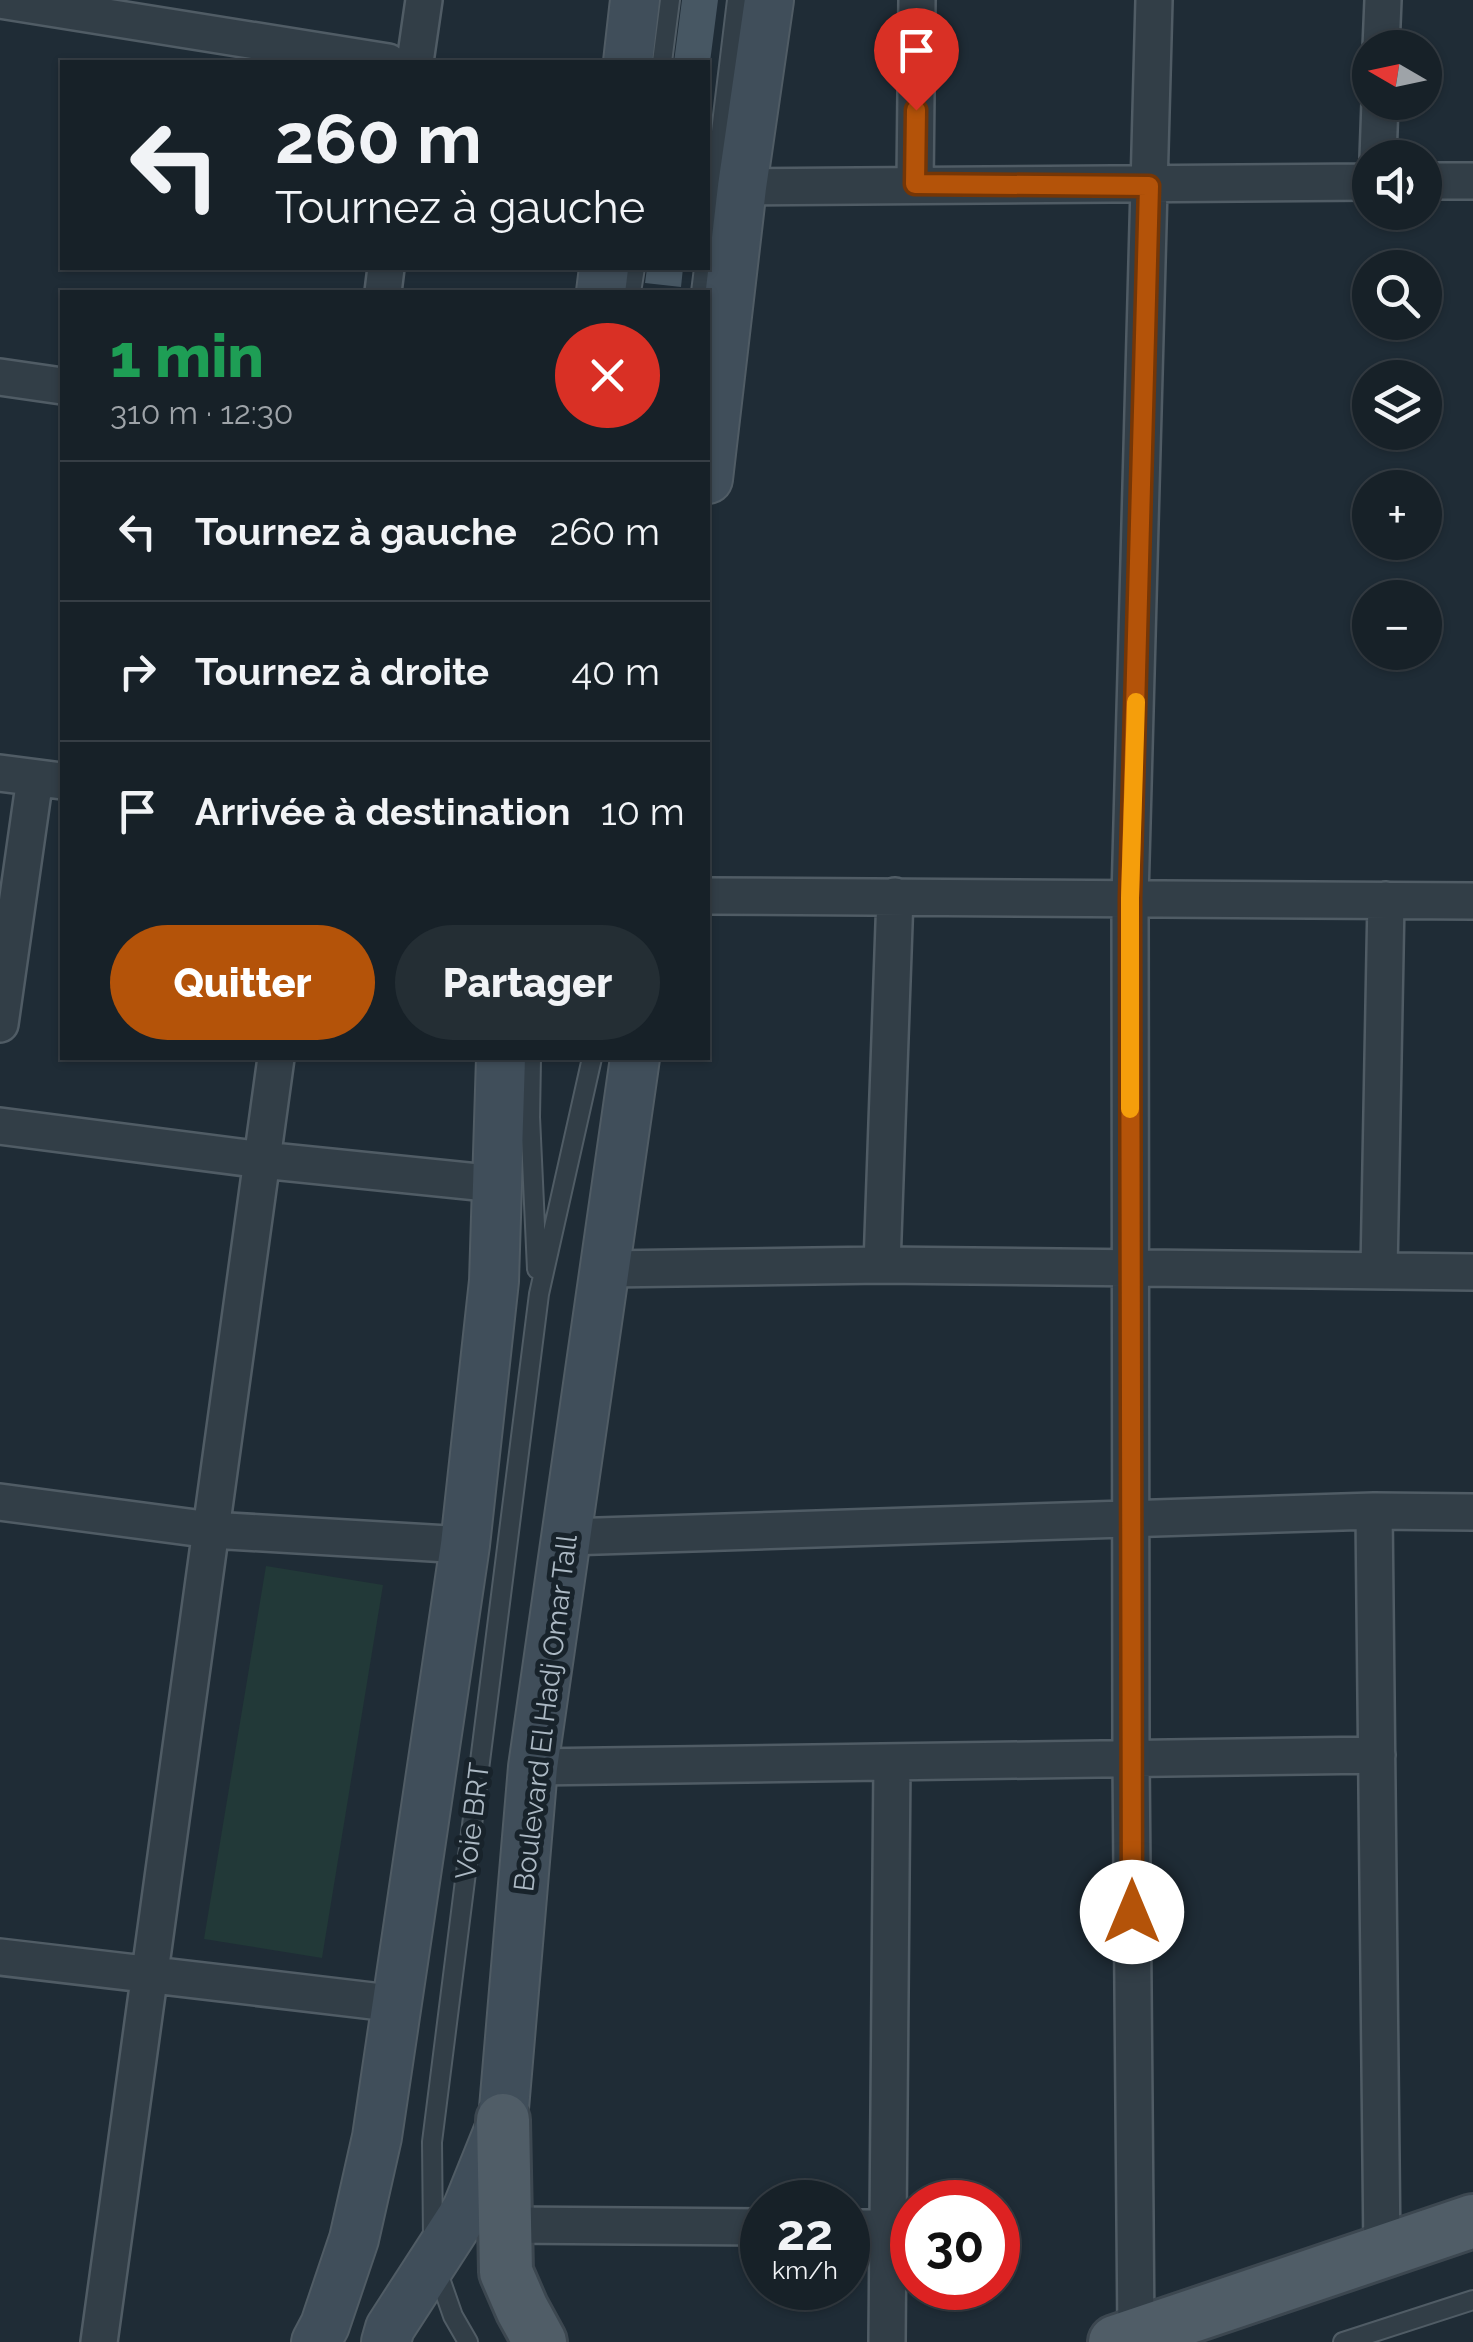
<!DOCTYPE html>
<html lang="fr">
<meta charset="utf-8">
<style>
body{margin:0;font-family:Raleway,sans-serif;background:#242e34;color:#f1f3f6;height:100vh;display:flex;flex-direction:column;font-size:38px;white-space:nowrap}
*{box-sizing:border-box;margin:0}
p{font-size:32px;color:#9ea3a8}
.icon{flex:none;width:55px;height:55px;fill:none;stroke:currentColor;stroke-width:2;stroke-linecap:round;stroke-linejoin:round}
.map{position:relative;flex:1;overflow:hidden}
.sheet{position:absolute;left:60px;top:290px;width:650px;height:770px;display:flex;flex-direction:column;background:#172128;border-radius:0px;box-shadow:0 2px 8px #0004,0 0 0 2px #363e45}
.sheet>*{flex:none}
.banner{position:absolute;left:60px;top:60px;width:650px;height:210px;border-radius:0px;box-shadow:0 2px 8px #0004,0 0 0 2px #363e45;background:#172128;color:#f1f3f6;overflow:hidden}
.needle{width:65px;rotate:279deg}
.buttons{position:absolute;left:1352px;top:30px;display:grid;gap:20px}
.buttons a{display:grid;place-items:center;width:90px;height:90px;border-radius:50%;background:#172128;box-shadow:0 2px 8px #0004,0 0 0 2px #363e45;font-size:50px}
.speed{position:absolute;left:740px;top:2180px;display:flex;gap:20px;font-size:50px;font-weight:700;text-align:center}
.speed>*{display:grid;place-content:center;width:130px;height:130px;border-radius:50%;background:#172128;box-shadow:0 2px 8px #0004,0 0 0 2px #363e45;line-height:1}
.speed small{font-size:25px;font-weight:400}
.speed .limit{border:15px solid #d22;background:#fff;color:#111}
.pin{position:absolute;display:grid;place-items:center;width:85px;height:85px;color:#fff;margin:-102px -42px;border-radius:50% 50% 50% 0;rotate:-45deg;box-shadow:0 0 10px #0007}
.pin .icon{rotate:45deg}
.me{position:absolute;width:110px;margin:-55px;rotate:0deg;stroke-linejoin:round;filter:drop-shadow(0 0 8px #0008)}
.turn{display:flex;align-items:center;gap:35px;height:210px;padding:0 50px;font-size:45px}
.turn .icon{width:130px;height:130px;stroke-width:2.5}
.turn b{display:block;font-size:70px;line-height:85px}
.round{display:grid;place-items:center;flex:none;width:105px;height:105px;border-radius:52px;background:#242e34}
.summary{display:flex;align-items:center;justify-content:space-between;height:170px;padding:0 50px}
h1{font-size:60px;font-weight:800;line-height:75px;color:#1e9e55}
.primary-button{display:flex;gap:20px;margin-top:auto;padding:20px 50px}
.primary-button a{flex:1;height:115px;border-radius:60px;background:#b45309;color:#fff;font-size:40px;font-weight:800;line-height:115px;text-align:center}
.primary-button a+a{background:#242e34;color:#f1f3f6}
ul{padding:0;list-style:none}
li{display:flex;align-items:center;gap:30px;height:140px;padding:0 50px;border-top:2px solid #363e45}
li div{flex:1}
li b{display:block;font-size:38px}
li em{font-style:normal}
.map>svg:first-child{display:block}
.green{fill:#223938}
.building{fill:#475763}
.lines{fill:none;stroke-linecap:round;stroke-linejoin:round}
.lane-casing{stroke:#505c65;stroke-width:22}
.street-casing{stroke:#505c65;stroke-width:40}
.secondary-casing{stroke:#505c65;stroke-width:52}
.primary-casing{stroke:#3c4750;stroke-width:58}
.lane{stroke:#323e47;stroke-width:18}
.street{stroke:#323e47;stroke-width:35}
.secondary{stroke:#404e5a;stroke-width:48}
.primary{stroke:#505d67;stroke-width:52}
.route-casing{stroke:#753606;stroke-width:25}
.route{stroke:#b45309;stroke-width:18}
.slow{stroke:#f59e0b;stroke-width:18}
.labels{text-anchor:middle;stroke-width:10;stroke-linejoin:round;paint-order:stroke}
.street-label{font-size:28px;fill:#acb9c4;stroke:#18232b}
</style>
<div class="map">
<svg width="1473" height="2342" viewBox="0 0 1473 2342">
<rect width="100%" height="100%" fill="#1f2c36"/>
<!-- green -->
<path class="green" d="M266,1566L383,1585L322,1958L204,1939Z"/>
<!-- building -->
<path class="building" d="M682,0H718L710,62H674Z
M647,268H683L681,287L645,283Z"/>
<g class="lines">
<!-- lane casing -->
<g class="lane-casing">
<path id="lane" d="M662,62L670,0
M708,239L737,0
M631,292L635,268
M701,292L704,268
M531,1058L530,1117L537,1269
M433,2239L432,2142L539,1294L592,1058
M437,2270L453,2316L468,2342
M1343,2342L1473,2300"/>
</g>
<!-- street casing -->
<g class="street-casing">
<path id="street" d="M0,0L388,62
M1381,48L1383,0
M415,62L424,0
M1378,158L1380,102
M1425,181H1473
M915,184L917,0
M742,187L1370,182
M383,292L386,268
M0,377L62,386
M0,773L62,781
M708,896L1473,901
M0,1024L35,778
M0,1126L262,1160L497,1184
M882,1265L895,896
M607,1269L882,1265L1473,1272
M1379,1271L1386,900
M0,1502L211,1530L465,1545
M1374,1511L1382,2252
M567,1537L1374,1511L1473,1512
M533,1767L1377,1755
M0,1957L398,2004
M503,2225L762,2227
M848,2228H887
M1136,2335L1131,1759L1130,898L1154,0
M99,2342L276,1058
M887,2342L892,1762"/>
</g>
<!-- secondary casing -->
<g class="secondary-casing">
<path id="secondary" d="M628,62L635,0
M601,292L604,268
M708,479L742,187L769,0
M316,2342L325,2325L354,2239L377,2137L465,1545L494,1281L501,1058
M386,2342L390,2328L467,2209L503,2120L533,1767L635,1058"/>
</g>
<!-- primary casing -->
<g class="primary-casing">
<path id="primary" d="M503,2120L506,2272L522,2309L540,2342
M1115,2342L1473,2221"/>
</g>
<!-- lane -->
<use href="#lane" class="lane"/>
<!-- street -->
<use href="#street" class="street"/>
<!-- secondary -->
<use href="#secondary" class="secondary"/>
<!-- primary -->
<use href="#primary" class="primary"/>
</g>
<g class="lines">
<!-- route casing -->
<g class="route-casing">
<path id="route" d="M916,110L915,184L1149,186L1130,898L1132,1912"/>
</g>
<!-- route -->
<use href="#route" class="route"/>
<!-- slow -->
<path class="slow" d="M1130,1109V898L1136,702"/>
</g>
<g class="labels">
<!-- street labels -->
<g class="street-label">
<text transform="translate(545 1713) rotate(-83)" y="10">Boulevard El Hadj Omar Tall</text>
<text transform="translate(472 1821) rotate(-83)" y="10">Voie BRT</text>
</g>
</g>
</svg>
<div class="buttons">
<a><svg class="needle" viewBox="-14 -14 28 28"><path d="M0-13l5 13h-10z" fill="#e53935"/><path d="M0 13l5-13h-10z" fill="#9ea3a8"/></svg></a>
<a><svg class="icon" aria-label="sound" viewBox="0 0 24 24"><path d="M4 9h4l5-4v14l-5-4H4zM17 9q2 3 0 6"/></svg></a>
<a><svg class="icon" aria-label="search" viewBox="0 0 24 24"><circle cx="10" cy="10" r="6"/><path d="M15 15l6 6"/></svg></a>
<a><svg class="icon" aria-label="layers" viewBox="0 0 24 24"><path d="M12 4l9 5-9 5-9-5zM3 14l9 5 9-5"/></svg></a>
<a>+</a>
<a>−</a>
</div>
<div class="speed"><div>22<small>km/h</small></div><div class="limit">30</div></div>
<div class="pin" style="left:916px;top:110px;background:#d93025"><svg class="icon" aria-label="arrive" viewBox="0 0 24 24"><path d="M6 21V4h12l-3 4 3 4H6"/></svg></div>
<svg class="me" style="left:1132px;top:1912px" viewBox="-20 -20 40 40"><circle r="19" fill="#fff"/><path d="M0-13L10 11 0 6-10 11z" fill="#b45309"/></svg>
<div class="banner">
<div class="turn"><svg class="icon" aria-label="left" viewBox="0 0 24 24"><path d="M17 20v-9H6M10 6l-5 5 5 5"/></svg><div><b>260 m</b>Tournez à gauche</div></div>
</div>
<section class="sheet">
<div class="summary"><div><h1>1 min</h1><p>310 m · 12:30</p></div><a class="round" style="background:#d93025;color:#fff"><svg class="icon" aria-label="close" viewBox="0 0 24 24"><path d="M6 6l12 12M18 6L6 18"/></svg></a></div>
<ul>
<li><svg class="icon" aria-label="left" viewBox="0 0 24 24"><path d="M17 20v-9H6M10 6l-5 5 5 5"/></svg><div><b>Tournez à gauche</b></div><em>260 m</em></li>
<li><svg class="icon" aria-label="right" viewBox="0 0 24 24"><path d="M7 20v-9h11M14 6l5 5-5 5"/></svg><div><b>Tournez à droite</b></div><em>40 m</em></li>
<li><svg class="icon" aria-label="arrive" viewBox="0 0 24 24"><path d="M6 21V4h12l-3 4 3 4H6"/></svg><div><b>Arrivée à destination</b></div><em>10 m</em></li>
</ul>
<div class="primary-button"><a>Quitter</a><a>Partager</a></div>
</section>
</div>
